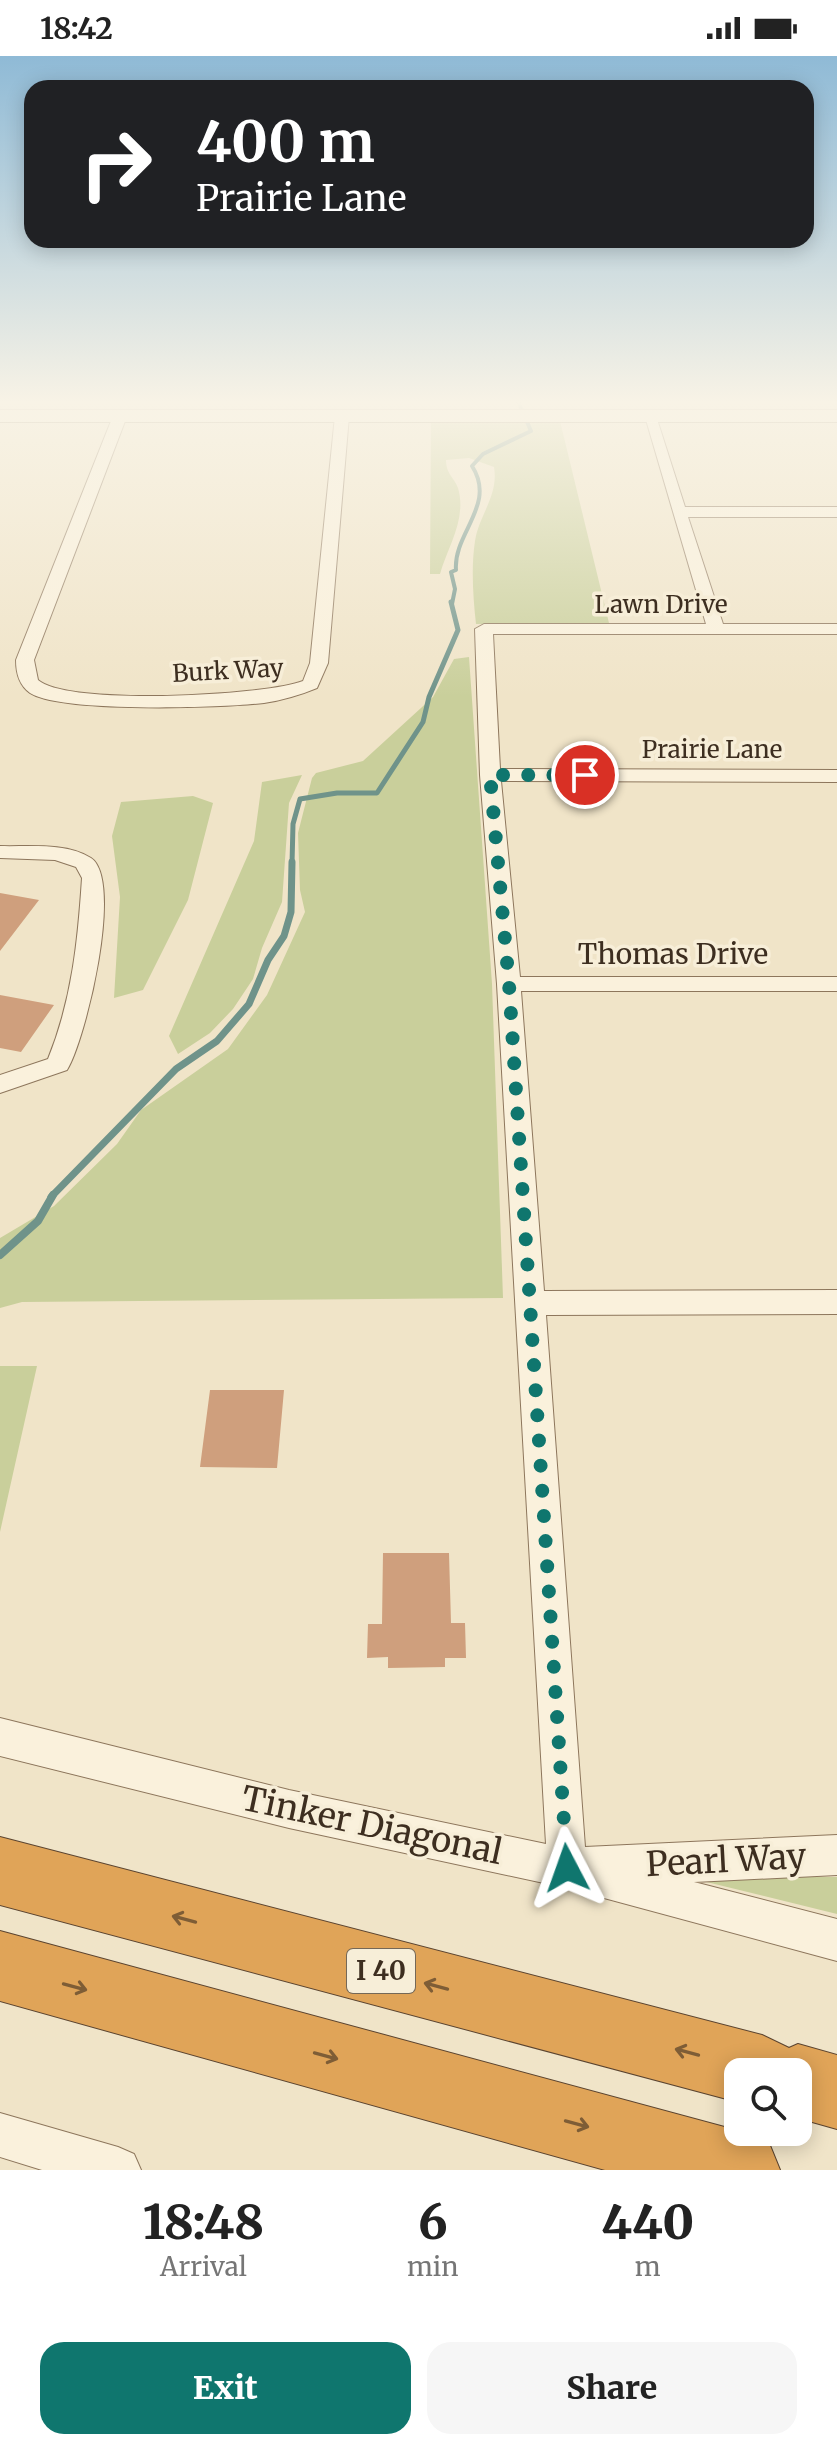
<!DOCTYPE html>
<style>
body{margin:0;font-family:Merriweather,serif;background:#f6f6f6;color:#222;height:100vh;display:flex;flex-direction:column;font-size:30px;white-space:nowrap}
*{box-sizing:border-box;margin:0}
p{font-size:26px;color:#767676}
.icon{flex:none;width:44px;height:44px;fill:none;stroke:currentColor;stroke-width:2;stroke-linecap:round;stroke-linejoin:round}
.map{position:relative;height:2114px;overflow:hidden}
.sheet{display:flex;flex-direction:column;background:#fff;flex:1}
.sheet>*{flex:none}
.hud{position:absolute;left:24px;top:24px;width:790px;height:168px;border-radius:24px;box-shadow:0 4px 20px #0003;background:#202124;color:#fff;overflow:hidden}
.controls{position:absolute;left:724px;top:2002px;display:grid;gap:16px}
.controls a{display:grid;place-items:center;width:88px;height:88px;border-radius:16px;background:#fff;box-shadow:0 4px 20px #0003;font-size:40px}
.pin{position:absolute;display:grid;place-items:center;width:68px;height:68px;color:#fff;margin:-34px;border:4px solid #fff;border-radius:50%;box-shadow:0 2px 8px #0007}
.me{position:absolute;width:88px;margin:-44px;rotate:356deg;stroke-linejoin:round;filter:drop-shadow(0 0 6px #0008)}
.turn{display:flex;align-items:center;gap:28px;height:168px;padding:0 40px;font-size:36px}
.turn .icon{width:104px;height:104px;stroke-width:2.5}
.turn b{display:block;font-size:56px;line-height:68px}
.eta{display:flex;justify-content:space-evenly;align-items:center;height:136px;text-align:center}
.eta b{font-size:48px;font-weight:800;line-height:56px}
.cta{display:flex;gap:16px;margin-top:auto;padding:16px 40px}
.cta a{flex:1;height:92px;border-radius:24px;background:#0f766e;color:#fff;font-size:32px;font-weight:800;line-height:92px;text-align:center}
.cta a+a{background:#f6f6f6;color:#222}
.status{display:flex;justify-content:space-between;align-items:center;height:56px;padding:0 40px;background:#fff;direction:ltr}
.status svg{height:22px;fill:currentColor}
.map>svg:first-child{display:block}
.green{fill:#c9cf9b}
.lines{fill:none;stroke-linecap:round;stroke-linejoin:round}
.stream-far3{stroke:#6f938a;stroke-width:4}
.stream-far2{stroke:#6f938a;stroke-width:5}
.stream-far1{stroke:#6f938a;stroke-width:7}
.stream{stroke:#6f938a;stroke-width:8}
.building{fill:#cf9f7d}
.street-casing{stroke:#8d765c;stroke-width:2}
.secondary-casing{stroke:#6f573f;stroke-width:2}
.highway-casing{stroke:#5b4430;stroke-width:2}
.street{fill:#faf1dc;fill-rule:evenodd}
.secondary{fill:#faf1dc;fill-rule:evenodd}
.highway{fill:#e0a458;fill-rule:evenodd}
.oneway{stroke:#7e5d36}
.route{stroke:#0f766e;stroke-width:14;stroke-dasharray:0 25.2}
.labels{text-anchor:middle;stroke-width:7;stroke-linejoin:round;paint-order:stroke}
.far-street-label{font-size:24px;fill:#3d2e20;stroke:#f7eed8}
.shield{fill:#f7eed8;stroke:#756857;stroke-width:2}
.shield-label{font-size:26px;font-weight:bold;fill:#3d2e20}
.street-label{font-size:28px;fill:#3d2e20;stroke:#f7eed8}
.near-street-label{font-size:34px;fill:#3d2e20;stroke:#f7eed8}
</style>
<div class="status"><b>18:42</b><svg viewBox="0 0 49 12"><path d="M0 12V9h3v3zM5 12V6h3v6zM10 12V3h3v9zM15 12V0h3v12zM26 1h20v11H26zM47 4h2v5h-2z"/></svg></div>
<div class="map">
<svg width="837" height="2114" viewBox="0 0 837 2114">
<rect width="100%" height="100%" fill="#f0e4c8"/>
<!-- green -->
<path class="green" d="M560,365L609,567L476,568C473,541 471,511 475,485C479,459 499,439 494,411L469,402L446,404C446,418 454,421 458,432C467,463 448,490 440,518H430L431,367Z
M469,601L492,928L503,1242L22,1246L0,1252V1182L54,1150L117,1088L141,1054L228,993L267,939L305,856L300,834L298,777L312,722L316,717L363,705L433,641L454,603Z
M302,719L289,747L282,846L262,892L253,923L233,953L210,977L178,998L169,980L254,785L262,726Z
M193,740L213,747L188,844L143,934L114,942L120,841L112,780L121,746Z
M0,1310H37L0,1476Z
M682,1820L837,1821V1859V1858Z"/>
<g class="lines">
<!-- stream-far3 -->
<path class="stream-far3" d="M452,548L455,533L451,516L456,514C453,477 497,449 472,410L483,398L531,375L518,345"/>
<!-- stream-far2 -->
<path class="stream-far2" d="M292,808L293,768L300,743L337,737H377L423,666L429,641L458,574L451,546"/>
<!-- stream-far1 -->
<path class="stream-far1" d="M51,1141L176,1013L217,985L249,948L268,904L284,880L291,856L292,806"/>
<!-- stream -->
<path class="stream" d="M0,1199L38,1165L53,1139"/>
</g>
<!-- building -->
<path class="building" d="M0,837L39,844L0,895Z
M0,939L54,949L21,996L0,992Z
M210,1334H284L277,1412L200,1411Z
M383,1497H449L451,1567H465L466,1602H445V1611L388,1612V1601L367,1602L368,1568H382Z"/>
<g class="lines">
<!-- street casing -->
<g class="street-casing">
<path id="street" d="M120,356L127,360L34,604L38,624C67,650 264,640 303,625L310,607L335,360L342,356L349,360L328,607L317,632C300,639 283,644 264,647C223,652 61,657 30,637C19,629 16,617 16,604L113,360Z
M644,357L656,360L685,451H837V461H688L723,568H837V578H493L500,713L837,714V726L501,725L520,921H837V935H521L544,1235L837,1234V1258L546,1259L585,1791L837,1779V1819L694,1826L837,1863V1905L567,1832L289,1772L0,1700V1662L289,1734L546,1788L497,928L480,719L475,573L484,568H706Z
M0,790C27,791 66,786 91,802C124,824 86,983 67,1014L0,1037V1019L48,1003C72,944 78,884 82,822L76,811L55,804L0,802Z
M0,2057L118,2091L134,2098L141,2114H42L0,2101Z"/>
</g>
<!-- secondary casing -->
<g class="secondary-casing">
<path id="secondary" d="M0,354H837V366H0Z"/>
</g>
<!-- highway casing -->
<g class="highway-casing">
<path id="highway" d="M0,1781L762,1979L789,1992L798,1988L837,1999V2073L798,2062V2016H738V2046L0,1849Z
M0,1875L743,2076L769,2087L780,2114H605L0,1945Z"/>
</g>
<!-- street -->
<use href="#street" class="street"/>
<!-- secondary -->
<use href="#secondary" class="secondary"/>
<!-- highway -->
<use href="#highway" class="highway"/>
</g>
<!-- one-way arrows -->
<defs><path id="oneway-shaft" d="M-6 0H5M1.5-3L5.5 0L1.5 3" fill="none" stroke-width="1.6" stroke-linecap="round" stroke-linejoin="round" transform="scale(2)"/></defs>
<g class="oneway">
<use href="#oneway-shaft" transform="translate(184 1863) rotate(-165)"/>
<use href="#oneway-shaft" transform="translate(436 1930) rotate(-165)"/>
<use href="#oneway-shaft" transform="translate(75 1931) rotate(15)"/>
<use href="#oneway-shaft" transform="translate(687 1996) rotate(-165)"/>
<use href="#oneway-shaft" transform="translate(326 2000) rotate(15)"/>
<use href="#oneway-shaft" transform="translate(577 2068) rotate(15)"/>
</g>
<!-- sky -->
<linearGradient id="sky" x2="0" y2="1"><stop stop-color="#8fbad6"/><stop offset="0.54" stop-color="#f8f3e6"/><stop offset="1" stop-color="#f8f3e6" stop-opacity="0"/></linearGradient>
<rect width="837" height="641" fill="url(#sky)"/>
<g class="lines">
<!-- route -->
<path class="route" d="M567,1812L509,928L490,719H585"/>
</g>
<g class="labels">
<!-- far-street labels -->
<g class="far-street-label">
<text x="661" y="557">Lawn Drive</text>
<text transform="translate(228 615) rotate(-3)" y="8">Burk Way</text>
<text x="712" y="702">Prairie Lane</text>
</g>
<!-- shield labels -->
<rect class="shield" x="347" y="1893" width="68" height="44" rx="6"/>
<g class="shield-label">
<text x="381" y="1924">I 40</text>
</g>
<!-- street labels -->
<g class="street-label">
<text x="673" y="908">Thomas Drive</text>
</g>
<!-- near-street labels -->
<g class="near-street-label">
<text transform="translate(372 1769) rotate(12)" y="12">Tinker Diagonal</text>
<text transform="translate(726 1804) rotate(-3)" y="12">Pearl Way</text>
</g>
</g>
</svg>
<div class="controls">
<a><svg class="icon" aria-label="search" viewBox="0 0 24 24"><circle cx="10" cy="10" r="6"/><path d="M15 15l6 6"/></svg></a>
</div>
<div class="pin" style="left:585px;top:719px;background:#d93025"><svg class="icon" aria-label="arrive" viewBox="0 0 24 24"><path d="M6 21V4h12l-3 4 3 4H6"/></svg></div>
<svg class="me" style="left:567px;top:1812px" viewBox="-20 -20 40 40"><path d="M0-17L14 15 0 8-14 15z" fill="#0f766e" stroke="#fff" stroke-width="4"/></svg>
<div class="hud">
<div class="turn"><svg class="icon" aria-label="right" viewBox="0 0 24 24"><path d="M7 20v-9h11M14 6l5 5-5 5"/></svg><div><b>400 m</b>Prairie Lane</div></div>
</div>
</div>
<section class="sheet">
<div class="eta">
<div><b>18:48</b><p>Arrival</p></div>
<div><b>6</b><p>min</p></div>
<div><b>440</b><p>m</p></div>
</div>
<div class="cta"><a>Exit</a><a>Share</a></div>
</section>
